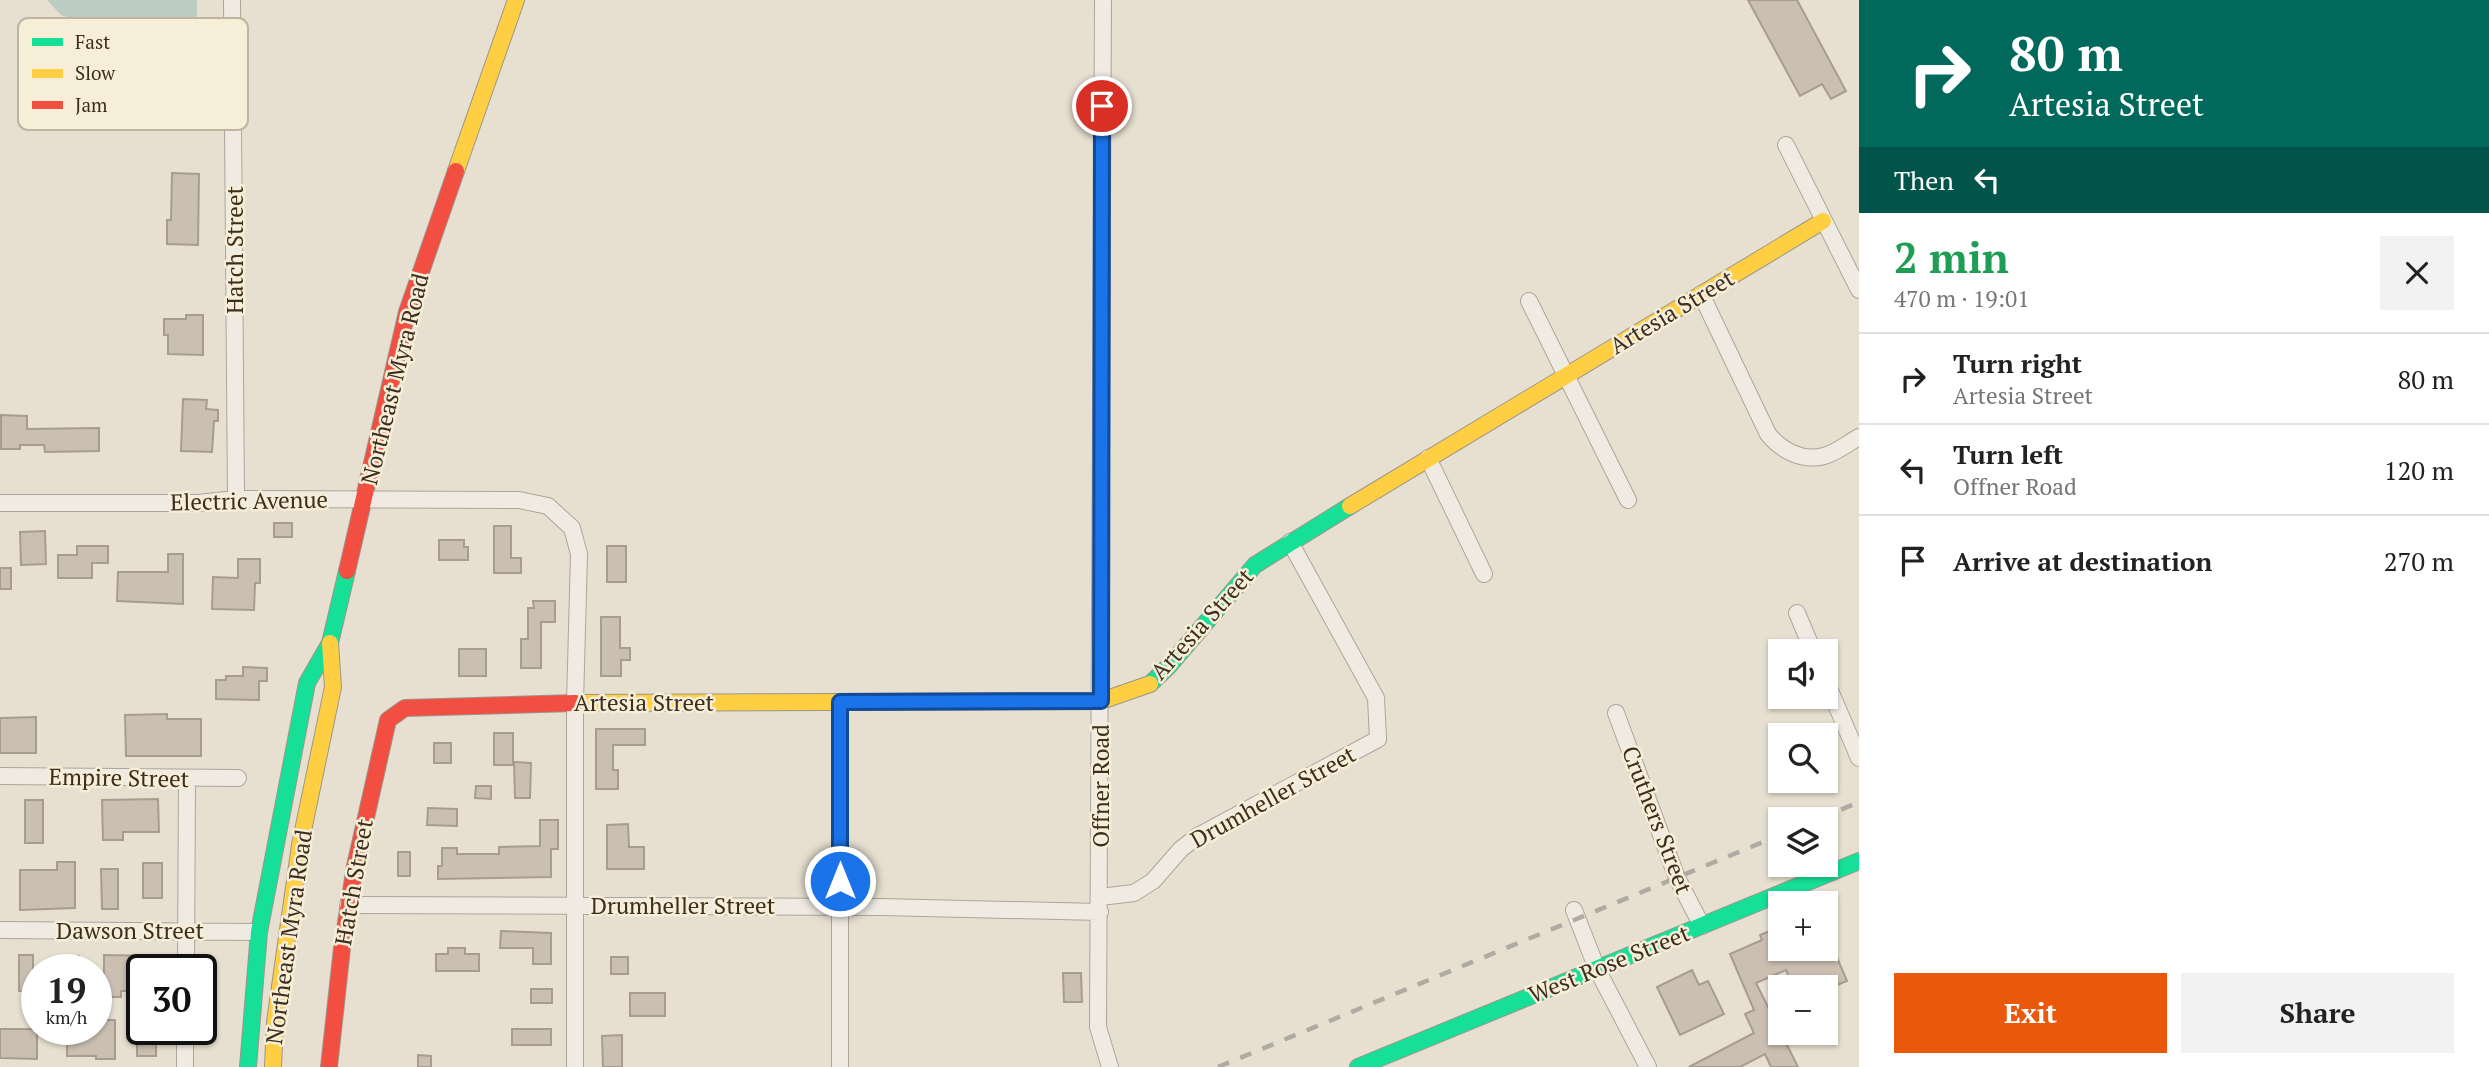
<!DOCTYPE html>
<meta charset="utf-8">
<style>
body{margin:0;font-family:"PT Serif",serif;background:#f2f2f2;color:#222;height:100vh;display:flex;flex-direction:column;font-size:26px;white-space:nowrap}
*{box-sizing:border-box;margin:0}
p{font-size:23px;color:#767676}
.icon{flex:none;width:38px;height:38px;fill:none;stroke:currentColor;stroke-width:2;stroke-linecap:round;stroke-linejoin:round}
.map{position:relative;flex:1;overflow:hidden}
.sheet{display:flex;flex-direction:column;background:#fff;width:630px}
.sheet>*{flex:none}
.top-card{background:#00695c;color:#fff;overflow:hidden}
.tools{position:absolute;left:1768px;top:639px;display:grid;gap:14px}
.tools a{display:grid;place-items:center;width:70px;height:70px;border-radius:0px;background:#fff;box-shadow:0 2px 5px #0004;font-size:35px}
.speed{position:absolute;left:21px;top:954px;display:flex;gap:14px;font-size:35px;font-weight:700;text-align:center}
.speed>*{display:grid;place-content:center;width:91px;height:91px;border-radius:50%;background:#fff;box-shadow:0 2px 5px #0004;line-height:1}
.speed small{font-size:18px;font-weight:400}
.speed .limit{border:4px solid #111;border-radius:10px;background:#fff;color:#111}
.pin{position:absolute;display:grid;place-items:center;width:60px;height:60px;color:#fff;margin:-30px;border:4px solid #fff;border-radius:50%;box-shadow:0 2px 7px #0007}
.me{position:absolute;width:77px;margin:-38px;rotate:0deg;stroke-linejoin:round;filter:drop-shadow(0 0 5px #0008)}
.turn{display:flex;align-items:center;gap:24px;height:147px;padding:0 35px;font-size:32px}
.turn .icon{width:91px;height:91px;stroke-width:2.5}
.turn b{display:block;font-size:49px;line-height:60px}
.then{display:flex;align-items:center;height:66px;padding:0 35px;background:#0003;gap:14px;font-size:26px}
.round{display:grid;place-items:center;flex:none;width:74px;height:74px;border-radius:0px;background:#f2f2f2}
.headline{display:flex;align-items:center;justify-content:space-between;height:119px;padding:0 35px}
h1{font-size:42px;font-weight:700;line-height:52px;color:#1e9e55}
.primary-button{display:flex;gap:14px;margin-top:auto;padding:14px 35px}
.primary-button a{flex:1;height:80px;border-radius:0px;background:#ea580c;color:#fff;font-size:28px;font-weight:700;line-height:80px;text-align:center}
.primary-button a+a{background:#f2f2f2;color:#222}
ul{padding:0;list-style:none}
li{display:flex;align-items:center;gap:21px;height:91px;padding:0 35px;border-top:2px solid #e0e0e0}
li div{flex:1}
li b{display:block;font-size:26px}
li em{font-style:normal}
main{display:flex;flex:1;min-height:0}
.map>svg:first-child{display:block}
.water{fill:#bcccc2}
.building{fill:#cbbfb2;stroke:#a89c90;stroke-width:2}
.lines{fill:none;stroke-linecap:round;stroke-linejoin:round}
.street-casing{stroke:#ada599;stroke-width:18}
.fast-casing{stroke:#9c958a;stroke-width:18}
.slow-casing{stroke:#9c958a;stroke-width:18}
.jam-casing{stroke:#9c958a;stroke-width:18}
.street{stroke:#efebe3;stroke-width:16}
.fast{stroke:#16e098;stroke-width:16}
.slow{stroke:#ffcf43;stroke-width:16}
.jam{stroke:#f24e42;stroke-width:16}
.rail{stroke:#afaaa2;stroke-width:4.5;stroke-dasharray:12 12;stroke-linecap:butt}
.route-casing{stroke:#114b97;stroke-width:18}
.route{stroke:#1a73e8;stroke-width:12}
.labels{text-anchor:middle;stroke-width:5;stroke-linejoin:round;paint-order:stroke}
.street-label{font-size:23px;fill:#3d2e20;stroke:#f7eed8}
.key{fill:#f7eed8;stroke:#bfb4a1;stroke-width:2}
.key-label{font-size:19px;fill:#3d2e20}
</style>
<main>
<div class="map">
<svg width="1859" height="1067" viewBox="0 0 1859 1067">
<rect width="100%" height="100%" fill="#e7e0d1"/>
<!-- water -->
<path class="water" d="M47,0H197V23L79,21L61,15Z"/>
<!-- building -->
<path class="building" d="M1748,0H1797L1846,91L1831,99L1822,84L1800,96Z
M172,173L199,174L198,245L167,244V220H171Z
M186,315H203V355L168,354V335H164V319H186Z
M183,399L207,400L206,409L218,410V421H214L212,452L181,451Z
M1,415L27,416V429L99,428V451L45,452L44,445H20V449H1Z
M274,523H292V537H274Z
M494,526H511V558H521V573H494Z
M45,531L46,564L21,565L20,532Z
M439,540H464V547H468V560H439Z
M77,546H108V563H92V578H58V555H77Z
M607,546H626V582H607Z
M168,554H183V604L117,601L118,572H168Z
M238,559H260V583H255L254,610L212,609L213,577L238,578Z
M0,568H11V589H0Z
M533,601H555V622H541V668H521V639H528V608H534Z
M601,617H620V648H630V660H621V676H601Z
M459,649H486V676H459Z
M243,667L267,668V681H259V700L216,699V680H226V676H243Z
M167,714V719H201V756H126L125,715Z
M36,717V753H0V718Z
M596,729H645V745H613V770H618V789H596Z
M494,733H513V765H494Z
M434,743H451V763H434Z
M514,762L531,763L530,798H515Z
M476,786H491V799L475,798Z
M158,799L159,832H123V840H103L102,800Z
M25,800H43V843H25Z
M428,808L457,809V826L427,825Z
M540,820H558V849H551V877L438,879V866H442V848H457V854H499V847L540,846Z
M628,824L629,847H644V869H607V825Z
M398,852H410V876H398Z
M57,862H75V908L20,910V870H57Z
M143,863H162V898H143Z
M101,869H118V909H102Z
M1774,929L1776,934L1780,932V948H1833L1847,981L1825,990L1818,978L1793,987L1786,970L1756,983L1798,1067H1771L1765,1054L1740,1067H1689L1754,1033L1745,1014L1754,1010L1730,954L1762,940L1760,935Z
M501,931L551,933V964H533V948H500Z
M448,948H465V954H479V971H436V954H448Z
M19,955H33V991H19Z
M104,955L158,956V970H142V991H121V997H104Z
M60,956H79V970H60Z
M611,957H628V974H611Z
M1692,970L1699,985L1708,981L1724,1014L1680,1035L1657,987Z
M1063,973H1081L1082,1002H1064Z
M531,989H552V1003H531Z
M630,993H665V1016H630Z
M96,1020H115V1059H96V1056H67V1029H96Z
M0,1029H37V1059L0,1058Z
M137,1029H156V1056H137Z
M512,1029H551V1045H512Z
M622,1035V1067H603L602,1036Z
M418,1055L431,1056V1067H418Z"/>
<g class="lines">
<!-- street casing -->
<g class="street-casing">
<path id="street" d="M232,0L236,499
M1103,0L1098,1027L1110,1067
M1786,145L1859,290
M1701,294L1768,434C1781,450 1802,462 1824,456C1836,453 1848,443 1859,437
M1529,301L1628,500
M1428,458L1484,574
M0,503H198L236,499L519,500L548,506L572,528L579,554L575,703V1067
M1797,613L1813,651
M1825,679L1859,758
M840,702V1067
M1616,713L1677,878L1702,926
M0,776L238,778
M1100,897L1134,893L1153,881L1181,849L1198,836L1378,739L1376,698L1290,542
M348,905L881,907L1100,912
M1574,910L1597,969L1648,1067
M0,930L259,932
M186,970L187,779
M185,1067V1029"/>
</g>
<!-- fast casing -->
<g class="fast-casing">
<path id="fast" d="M1150,684L1168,667L1255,565L1350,506
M248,1067L259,932L307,683L330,643L347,571
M1358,1067L1859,861"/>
</g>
<!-- slow casing -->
<g class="slow-casing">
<path id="slow" d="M456,171L516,0
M1350,506L1823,221
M575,703L1101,701L1150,684
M273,1067L275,1022L300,845L333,687L330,643"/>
</g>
<!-- jam casing -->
<g class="jam-casing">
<path id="jam" d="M347,571L407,312L456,171
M329,1067L342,948L355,866L388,720L405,708L575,703"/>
</g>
<!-- street -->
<use href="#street" class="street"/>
<!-- fast -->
<use href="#fast" class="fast"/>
<!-- slow -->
<use href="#slow" class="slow"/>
<!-- jam -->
<use href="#jam" class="jam"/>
<!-- rail -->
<path class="rail" d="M1819,819L1859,802
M1218,1067L1780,835"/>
</g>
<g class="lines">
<!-- route casing -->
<g class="route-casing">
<path id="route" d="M840,881V702L1101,701L1102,106"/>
</g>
<!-- route -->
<use href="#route" class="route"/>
</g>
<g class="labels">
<!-- street labels -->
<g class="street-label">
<text transform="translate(235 250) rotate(-90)" y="8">Hatch Street</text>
<text transform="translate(1672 312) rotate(-31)" y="8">Artesia Street</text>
<text transform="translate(395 379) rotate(-76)" y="8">Northeast Myra Road</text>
<text transform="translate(249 501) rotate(-1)" y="8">Electric Avenue</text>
<text transform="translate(1202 624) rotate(-48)" y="8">Artesia Street</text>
<text x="644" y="711">Artesia Street</text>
<text transform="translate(119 778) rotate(1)" y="8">Empire Street</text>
<text transform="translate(1101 786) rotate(-90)" y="8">Offner Road</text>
<text transform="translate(1273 797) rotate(-29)" y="8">Drumheller Street</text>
<text transform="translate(1657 820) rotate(69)" y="8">Cruthers Street</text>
<text transform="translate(354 882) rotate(-80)" y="8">Hatch Street</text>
<text x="683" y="914">Drumheller Street</text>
<text x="130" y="939">Dawson Street</text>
<text transform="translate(289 937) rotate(-82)" y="8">Northeast Myra Road</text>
<text transform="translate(1609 964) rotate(-22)" y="8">West Rose Street</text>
</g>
</g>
<!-- legend -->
<rect x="18" y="18" width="230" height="112" rx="10" class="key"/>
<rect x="32" y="38" width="31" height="8" fill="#16e098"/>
<rect x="32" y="69" width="31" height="9" fill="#ffcf43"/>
<rect x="32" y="101" width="31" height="8" fill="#f24e42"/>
<g class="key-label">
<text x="75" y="49">Fast</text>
<text x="75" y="80">Slow</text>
<text x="75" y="112">Jam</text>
</g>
</svg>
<div class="tools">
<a><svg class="icon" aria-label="sound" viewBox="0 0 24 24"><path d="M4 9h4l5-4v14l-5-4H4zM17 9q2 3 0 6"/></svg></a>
<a><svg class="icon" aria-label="search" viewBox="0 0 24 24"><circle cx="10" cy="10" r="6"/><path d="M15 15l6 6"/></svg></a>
<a><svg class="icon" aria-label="layers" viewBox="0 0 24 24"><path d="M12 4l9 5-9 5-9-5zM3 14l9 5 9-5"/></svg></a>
<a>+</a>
<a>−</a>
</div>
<div class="speed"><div>19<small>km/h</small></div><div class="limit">30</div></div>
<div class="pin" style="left:1102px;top:106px;background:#d93025"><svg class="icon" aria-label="arrive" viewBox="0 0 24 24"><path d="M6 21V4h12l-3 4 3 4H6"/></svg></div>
<svg class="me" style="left:840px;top:881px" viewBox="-20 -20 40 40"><circle r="17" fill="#1a73e8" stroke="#fff" stroke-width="3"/><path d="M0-11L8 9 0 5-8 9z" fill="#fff"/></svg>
</div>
<section class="sheet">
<div class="top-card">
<div class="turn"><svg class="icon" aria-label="right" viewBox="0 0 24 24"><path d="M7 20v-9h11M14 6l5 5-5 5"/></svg><div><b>80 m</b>Artesia Street</div></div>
<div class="then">Then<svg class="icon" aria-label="left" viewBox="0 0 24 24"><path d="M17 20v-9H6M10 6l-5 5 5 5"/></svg></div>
</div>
<div class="headline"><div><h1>2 min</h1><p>470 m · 19:01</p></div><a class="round"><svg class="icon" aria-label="close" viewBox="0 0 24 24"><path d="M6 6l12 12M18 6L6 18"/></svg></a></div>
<ul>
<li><svg class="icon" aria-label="right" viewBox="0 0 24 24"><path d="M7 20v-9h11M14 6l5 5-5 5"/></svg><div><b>Turn right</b><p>Artesia Street</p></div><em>80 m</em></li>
<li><svg class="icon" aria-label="left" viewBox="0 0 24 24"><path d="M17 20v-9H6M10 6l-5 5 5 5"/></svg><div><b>Turn left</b><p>Offner Road</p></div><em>120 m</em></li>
<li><svg class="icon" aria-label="arrive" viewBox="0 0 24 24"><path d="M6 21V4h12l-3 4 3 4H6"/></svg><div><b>Arrive at destination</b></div><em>270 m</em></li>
</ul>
<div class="primary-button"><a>Exit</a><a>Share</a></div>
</section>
</main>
